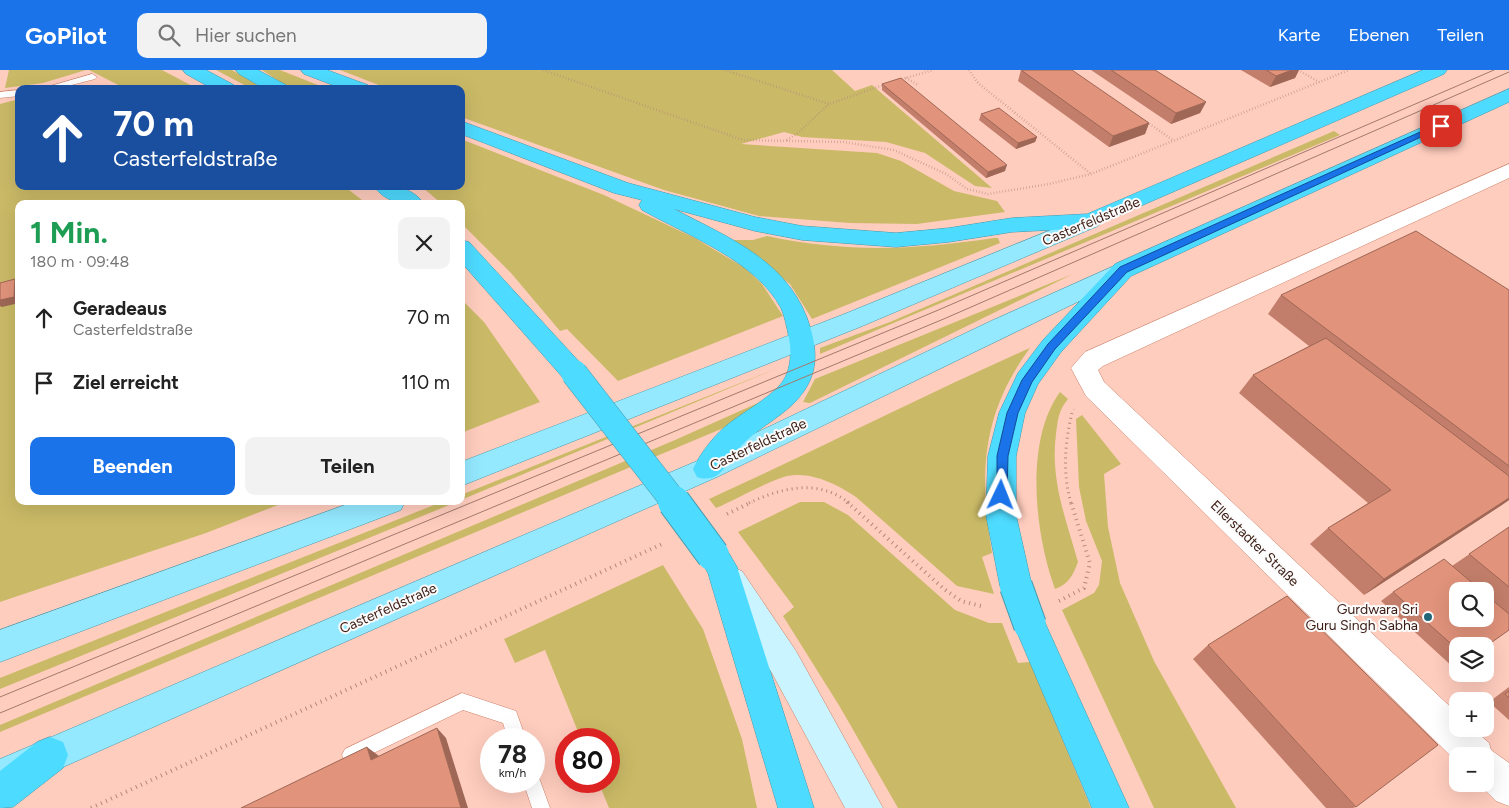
<!DOCTYPE html>
<html lang="de">
<meta charset="utf-8">
<style>
body{margin:0;font-family:Figtree,sans-serif;background:#f2f2f2;color:#222;height:100vh;display:flex;flex-direction:column;font-size:19px;white-space:nowrap}
*{box-sizing:border-box;margin:0}
p{font-size:16px;color:#767676}
.icon{flex:none;width:28px;height:28px;fill:none;stroke:currentColor;stroke-width:2;stroke-linecap:round;stroke-linejoin:round}
.map{position:relative;flex:1;overflow:hidden}
.side{position:absolute;left:15px;top:130px;width:450px;height:305px;display:flex;flex-direction:column;background:#fff;border-radius:10px;box-shadow:0 5px 20px #0002}
.side>*{flex:none}
.top-card{position:absolute;left:15px;top:15px;width:450px;height:105px;border-radius:10px;box-shadow:0 5px 20px #0002;background:#1a4fa0;color:#fff;overflow:hidden}
.fabs{position:absolute;left:1449px;top:512px;display:grid;gap:10px}
.fabs a{display:grid;place-items:center;width:45px;height:45px;border-radius:10px;background:#fff;box-shadow:0 5px 20px #0002;font-size:25px}
.speed{position:absolute;left:480px;top:658px;display:flex;gap:10px;font-size:25px;font-weight:700;text-align:center}
.speed>*{display:grid;place-content:center;width:65px;height:65px;border-radius:50%;background:#fff;box-shadow:0 5px 20px #0002;line-height:1}
.speed small{font-size:12px;font-weight:400}
.speed .limit{border:8px solid #d22;background:#fff;color:#111}
.pin{position:absolute;display:grid;place-items:center;width:42px;height:42px;color:#fff;margin:-21px;border-radius:10px;box-shadow:0 2px 8px #0006}
.me{position:absolute;width:55px;margin:-28px;rotate:2deg;stroke-linejoin:round;filter:drop-shadow(0 0 4px #0008)}
.turn{display:flex;align-items:center;gap:18px;height:105px;padding:0 15px;font-size:22px}
.turn .icon{width:65px;height:65px;stroke-width:2.5}
.turn b{display:block;font-size:35px;line-height:42px}
.round{display:grid;place-items:center;flex:none;width:52px;height:52px;border-radius:10px;background:#f2f2f2}
.overview{display:flex;align-items:center;justify-content:space-between;height:85px;padding:0 15px}
h1{font-size:30px;font-weight:700;line-height:38px;color:#1e9e55}
.action{display:flex;gap:10px;margin-top:auto;padding:10px 15px}
.action a{flex:1;height:58px;border-radius:10px;background:#1a73e8;color:#fff;font-size:20px;font-weight:700;line-height:58px;text-align:center}
.action a+a{background:#f2f2f2;color:#222}
ul{padding:0;list-style:none}
li{display:flex;align-items:center;gap:15px;height:65px;padding:0 15px}
li div{flex:1}
li b{display:block;font-size:19px}
li em{font-style:normal}
header{display:flex;align-items:center;gap:30px;box-sizing:border-box;height:70px;padding:0 25px;background:#1a73e8;color:#fff}
header strong{font-size:24px}
nav{display:flex;gap:28px;margin-inline-start:auto;font-size:18px}
.search{width:350px;height:45px;background:#f2f2f2;display:flex;align-items:center;gap:12px;box-sizing:border-box;padding:0 18px;border-radius:10px;color:#767676;font-size:19px}
.map>svg:first-child{display:block}
.green{fill:#caba67}
.lines{fill:none;stroke-linecap:round;stroke-linejoin:round}
.lane-casing{stroke:#cc8069;stroke-width:1}
.street-casing{stroke:#cc8069;stroke-width:1}
.secondary-casing{stroke:#cc8069;stroke-width:1}
.primary-casing{stroke:#4798ac;stroke-width:1}
.highway-casing{stroke:#4798ac;stroke-width:1}
.path-far2{stroke:#b3887c;stroke-width:2.5;stroke-dasharray:0.5 2.5;stroke-linecap:butt}
.path-far1{stroke:#b3887c;stroke-width:3;stroke-dasharray:1 4;stroke-linecap:butt}
.path{stroke:#b3887c;stroke-width:4;stroke-dasharray:1 4.5;stroke-linecap:butt}
.lane{fill:#fff;fill-rule:evenodd}
.street{fill:#fff;fill-rule:evenodd}
.secondary{fill:#caf4ff;fill-rule:evenodd}
.primary{fill:#94e9ff;fill-rule:evenodd}
.highway{fill:#4ddbff;fill-rule:evenodd}
.tram{stroke:#a2796d;stroke-width:1}
.highway-bridge-far1-casing{stroke:#4798ac;stroke-width:27;stroke-linecap:butt}
.highway-bridge-casing{stroke:#4798ac;stroke-width:34;stroke-linecap:butt}
.highway-bridge-far1{stroke:#4ddbff;stroke-width:26}
.highway-bridge{stroke:#4ddbff;stroke-width:32}
.wall{fill:#c27e6a;fill-rule:evenodd}
.shaded-wall{fill:#9e6756}
.building{fill:#e1937b;stroke:#9e6756}
.route{fill:#1a73e8;stroke:#114b97}
.poi-dot{fill:#226778;stroke:#fbfbfb;stroke-width:2}
.labels{text-anchor:middle;stroke-width:4;stroke-linejoin:round;paint-order:stroke}
.street-label{font-size:14px;fill:#3b1c13;stroke:#fbfbfb}
.poi-label{font-size:14px;fill:#3b1c13;stroke:#fbfbfb;text-anchor:end}
</style>
<header>
<strong>GoPilot</strong>
<div class="search"><svg class="icon" aria-label="search" viewBox="0 0 24 24"><circle cx="10" cy="10" r="6"/><path d="M15 15l6 6"/></svg>Hier suchen</div>
<nav><a>Karte</a><a>Ebenen</a><a>Teilen</a></nav>
</header>
<div class="map">
<svg width="1509" height="738" viewBox="0 0 1509 738">
<rect width="100%" height="100%" fill="#ffcdbe"/>
<!-- green -->
<path class="green" d="M9,0H86L43,13L5,18Z
M89,0H162L198,19H126Z
M216,0H232L264,19H252Z
M262,0H280L328,19H291Z
M340,0H832L855,21L872,15L992,118L975,116L925,83L886,72L802,67L784,62L741,74L877,83L901,91L954,121L997,131L1005,142L917,154L850,153L759,146L664,120L461,47V19H389Z
M19,29V116H344L367,134H19V431H288L206,463L0,532V34Z
M1334,61L1340,65L820,284V278L890,252Z
M461,69L604,125L695,168L745,198L762,214L783,246L618,311L567,259L560,261L511,203L461,153V134H442L421,116H461Z
M767,166C848,183 913,180 994,168H998L1000,173L812,249L790,214L731,170H753Z
M1073,204L810,333L803,332L815,309Z
M461,229L484,252L540,332L461,363Z
M1030,278C981,345 979,404 992,483L982,487L994,524L957,516L856,427C837,414 811,401 787,406C768,411 735,430 716,438L709,429C817,380 922,326 1030,278Z
M778,298L461,430V425Z
M1060,322L1068,329C1058,341 1058,350 1056,364C1050,410 1066,449 1078,492C1073,505 1069,514 1055,519C1035,465 1024,371 1060,322Z
M767,329L733,354L0,662V655L675,370Z
M1082,345L1121,394L1104,404L1108,457L1120,513L1154,591L1236,738H1154L1062,540L1094,523L1099,515L1102,491L1086,451L1079,417L1076,349Z
M444,431H459L0,619V608Z
M800,432H824L848,445L955,540L989,553H1002L1018,593L1030,592L1091,738H898L840,637L783,546L794,537L738,462Z
M663,495L703,559L742,669L757,738H609L598,711H609V669H581L545,580L515,593L504,569Z"/>
<g class="lines">
<!-- lane casing -->
<g class="lane-casing">
<path id="lane" d="M92,4L97,7L95,9L56,19H40Z
M19,20V26L0,28V22Z
M462,623L516,641L526,669H508L503,653L463,640L357,691L351,694L345,691L342,685L345,679Z
M534,703L538,705L550,738H532L523,711H534Z"/>
</g>
<!-- street casing -->
<g class="street-casing">
<path id="street" d="M1509,94V108L1103,296L1098,300L1104,312L1458,644V659H1473L1489,673L1491,680L1509,693V736L1496,731L1479,714H1485V686H1458V693L1086,326L1071,298L1085,282Z"/>
</g>
<!-- secondary casing -->
<g class="secondary-casing">
<path id="secondary" d="M731,497L742,501L796,581L883,738H845L772,603L720,521L715,511L720,501Z"/>
</g>
<!-- primary casing -->
<g class="primary-casing">
<path id="primary" d="M1090,144L1098,146L1101,151L1098,156L860,257L461,416V392L842,245Z
M1123,192L1131,194L1135,200L1131,206L717,407L0,725V689L697,391L991,251Z
M356,431H405L401,440L0,592V560Z"/>
</g>
<!-- highway casing -->
<g class="highway-casing">
<path id="highway" d="M183,0H206L234,15L236,19H213L186,4Z
M236,0H258L286,15L288,19H265L239,4Z
M301,0H327L368,15L370,19H343L304,4Z
M1423,0H1447L1444,4L1090,158L1012,162L949,172L896,177L802,170L755,161L674,139C731,169 792,192 811,260C817,282 817,302 804,321C788,345 760,355 741,376C727,391 721,415 697,407L693,399C701,382 716,363 731,352C747,340 766,330 780,315C791,302 792,284 789,268C787,258 785,247 781,238C756,191 687,165 642,140L639,135L642,130L614,123L461,64V51L628,113L755,147L802,156L896,163L949,158L1012,148L1087,144Z
M1509,19V32L1131,206L1061,282L1038,314L1025,343L1016,386V445L1032,516L1027,526L1016,530L1005,526L1000,516L986,445L988,386L999,343L1018,303L1043,270L1115,194Z
M374,116C392,116 412,116 424,134C405,134 386,134 374,116Z
M461,170L469,172L583,296L587,303L583,310L574,313L565,310L461,192Z
M713,472L724,475L737,497L814,738H778L708,503L698,485L702,475Z
M1030,540L1041,544L1129,738H1092L1014,555L1019,544Z
M50,667L63,672L68,685L63,698L13,737L0,738V701L37,672Z"/>
</g>
<!-- path-far2 -->
<path class="path-far2" d="M543,0L743,70L843,72L894,80L946,104L967,119L988,124L1049,114L1091,104L1349,0
M725,0L829,34
M969,0L978,13L1091,104
M1298,0L1319,12
M906,8L918,15
M899,10L933,0
M1147,52L1174,71
M787,70L798,63L829,34L886,14"/>
<!-- path-far1 -->
<path class="path-far1" d="M749,433C781,418 818,408 849,433
M1071,433C1062,402 1065,370 1073,339"/>
<!-- path -->
<path class="path" d="M847,432L944,519L961,531L985,537
M727,444L752,432
M1059,531L1084,518L1090,493L1071,432
M91,738L662,474"/>
<!-- lane -->
<use href="#lane" class="lane"/>
<!-- street -->
<use href="#street" class="street"/>
<!-- secondary -->
<use href="#secondary" class="secondary"/>
<!-- primary -->
<use href="#primary" class="primary"/>
<!-- highway -->
<use href="#highway" class="highway"/>
<!-- tram -->
<path class="tram" d="M0,627L936,241L1494,0
M0,643L946,248L1509,2"/>
<!-- highway-bridge-far1 casing -->
<g class="highway-bridge-far1-casing">
<path id="highway-bridge-far1" d="M574,303L675,433"/>
</g>
<!-- highway-bridge casing -->
<g class="highway-bridge-casing">
<path id="highway-bridge" d="M674,432L713,485
M1016,516L1030,555"/>
</g>
<!-- highway-bridge-far1 -->
<use href="#highway-bridge-far1" class="highway-bridge-far1"/>
<!-- highway-bridge -->
<use href="#highway-bridge" class="highway-bridge"/>
</g>
<!-- wall -->
<path class="wall" d="M1021,0L1149,53L1145,64L1109,77L1018,11Z
M1091,0H1155L1206,32L1200,43L1171,54Z
M1241,0H1299L1295,8L1270,17Z
M882,14L1005,101L986,108L882,20Z
M981,44L1037,67L1035,72L1016,79L979,50Z
M1509,220V430L1364,525L1310,474L1328,458L1368,433L1239,323L1253,305L1309,276L1268,244L1281,225Z
M1509,457V560L1458,576V596L1454,598L1381,531L1393,522L1452,496ZM1458,521H1485V549Z
M1208,575L1356,737L1353,738H1326L1193,589Z
M1509,617V650L1489,632Z"/>
<!-- shaded-wall -->
<path class="shaded-wall" d="M1292,0H1299L1295,8L1270,17L1276,6Z
M1206,32L1200,43L1171,54L1176,43Z
M1149,53L1145,64L1109,77L1113,66Z
M1037,67L1035,72L1016,79L1018,73Z
M1007,95L1005,101L986,108L988,102Z
M15,209L19,213V233L2,237L0,236V230Z
M1509,428V430L1502,435L1364,525L1384,509Z
M437,658L446,668L468,738H461Z
M367,677L379,686L371,690Z"/>
<!-- building -->
<path class="building" d="M1021,0H1072L1149,53L1113,66Z
M1111,0H1155L1206,32L1176,43Z
M1266,0H1292L1276,6Z
M901,8L1007,95L988,102L882,14Z
M999,38L1037,67L1018,73L981,44Z
M1416,161L1509,220V396L1281,225Z
M15,209L14,227L0,230V213Z
M1326,268L1509,406V428L1384,509L1328,458L1391,420L1253,305Z
M1509,457V517L1469,484Z
M1444,489L1482,521H1458V549H1485V524L1509,544V560L1485,577V576H1458V580L1393,522Z
M1287,526L1438,675L1356,737L1208,575Z
M1509,621V628L1505,624Z
M437,658L461,738H241L367,677L371,690Z"/>
<!-- route -->
<path class="route" d="M1438,54L1445,56L1127,202L1055,279L1032,312L1018,343L1008,386L1007,425L1005,429H997V386L1007,343L1022,310L1048,274L1120,197Z"/>
<!-- markers -->
<circle class="poi-dot" cx="1428" cy="547" r="5"/>
<g class="labels">
<!-- street labels -->
<g class="street-label">
<text transform="translate(1091 151) rotate(-23)" y="5">Casterfeldstraße</text>
<text transform="translate(758 374) rotate(-25)" y="5">Casterfeldstraße</text>
<text transform="translate(1255 473) rotate(44)" y="5">Ellerstadter Straße</text>
<text transform="translate(388 538) rotate(-24)" y="5">Casterfeldstraße</text>
</g>
<!-- poi labels -->
<g class="poi-label">
<text x="1418" y="544">Gurdwara Sri<tspan x="1418" dy="16">Guru Singh Sabha</tspan></text>
</g>
</g>
</svg>
<div class="fabs">
<a><svg class="icon" aria-label="search" viewBox="0 0 24 24"><circle cx="10" cy="10" r="6"/><path d="M15 15l6 6"/></svg></a>
<a><svg class="icon" aria-label="layers" viewBox="0 0 24 24"><path d="M12 4l9 5-9 5-9-5zM3 14l9 5 9-5"/></svg></a>
<a>+</a>
<a>−</a>
</div>
<div class="speed"><div>78<small>km/h</small></div><div class="limit">80</div></div>
<div class="pin" style="left:1441px;top:56px;background:#d93025"><svg class="icon" aria-label="arrive" viewBox="0 0 24 24"><path d="M6 21V4h12l-3 4 3 4H6"/></svg></div>
<svg class="me" style="left:1001px;top:425px" viewBox="-20 -20 40 40"><path d="M0-17L14 15 0 8-14 15z" fill="#1a73e8" stroke="#fff" stroke-width="4"/></svg>
<div class="top-card">
<div class="turn"><svg class="icon" aria-label="ahead" viewBox="0 0 24 24"><path d="M12 20V5M6 11l6-6 6 6"/></svg><div><b>70 m</b>Casterfeldstraße</div></div>
</div>
<section class="side">
<div class="overview"><div><h1>1 Min.</h1><p>180 m · 09:48</p></div><a class="round"><svg class="icon" aria-label="close" viewBox="0 0 24 24"><path d="M6 6l12 12M18 6L6 18"/></svg></a></div>
<ul>
<li><svg class="icon" aria-label="ahead" viewBox="0 0 24 24"><path d="M12 20V5M6 11l6-6 6 6"/></svg><div><b>Geradeaus</b><p>Casterfeldstraße</p></div><em>70 m</em></li>
<li><svg class="icon" aria-label="arrive" viewBox="0 0 24 24"><path d="M6 21V4h12l-3 4 3 4H6"/></svg><div><b>Ziel erreicht</b></div><em>110 m</em></li>
</ul>
<div class="action"><a>Beenden</a><a>Teilen</a></div>
</section>
</div>
